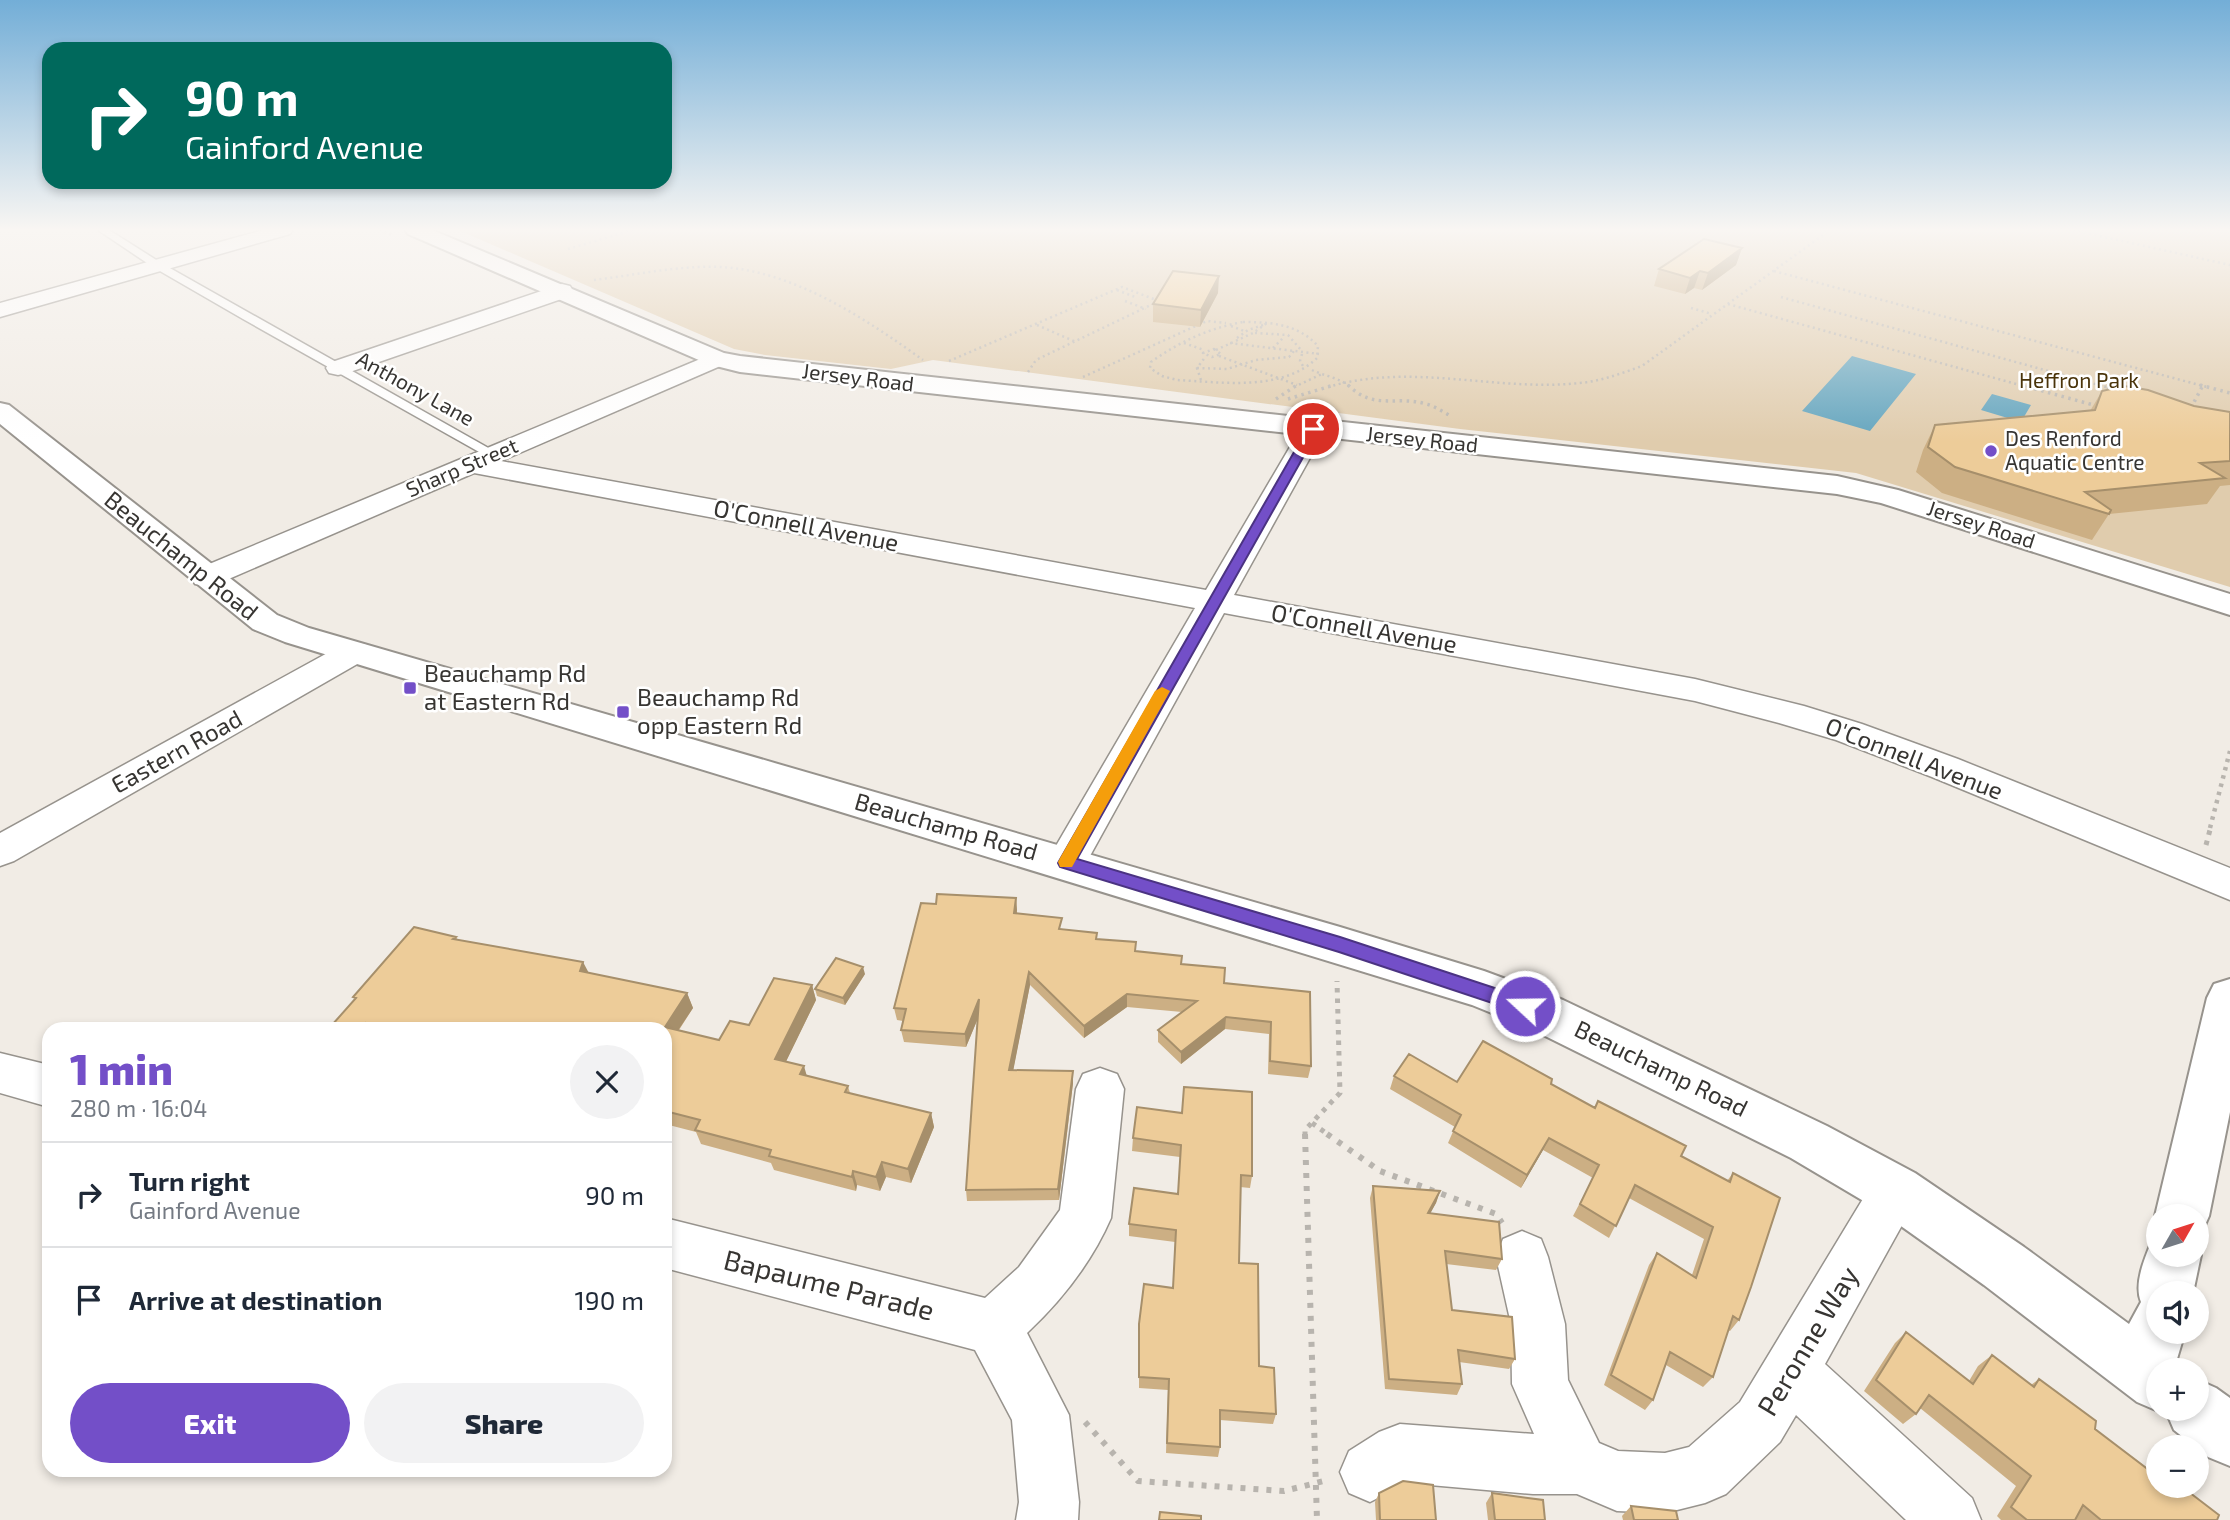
<!DOCTYPE html>
<meta charset="utf-8">
<style>
body{margin:0;font-family:"Exo 2",sans-serif;background:#f2f2f3;color:#1f2937;height:100vh;display:flex;flex-direction:column;font-size:26px;white-space:nowrap}
*{box-sizing:border-box;margin:0}
p{font-size:23px;color:#747a83}
.icon{flex:none;width:38px;height:38px;fill:none;stroke:currentColor;stroke-width:2;stroke-linecap:round;stroke-linejoin:round}
.map{position:relative;flex:1;overflow:hidden}
.side{position:absolute;left:42px;top:1022px;width:630px;height:455px;display:flex;flex-direction:column;background:#fff;border-radius:21px;box-shadow:0 4px 10px #0003}
.side>*{flex:none}
.banner{position:absolute;left:42px;top:42px;width:630px;height:147px;border-radius:21px;box-shadow:0 4px 10px #0003;background:#00695c;color:#fff;overflow:hidden}
.needle{width:46px;rotate:51deg}
.buttons{position:absolute;left:2146px;top:1204px;display:grid;gap:14px}
.buttons a{display:grid;place-items:center;width:63px;height:63px;border-radius:50%;background:#fff;box-shadow:0 4px 10px #0003;font-size:35px}
.pin{position:absolute;display:grid;place-items:center;width:60px;height:60px;color:#fff;margin:-30px;border:4px solid #fff;border-radius:50%;box-shadow:0 2px 7px #0007}
.me{position:absolute;width:77px;margin:-38px;rotate:291deg;stroke-linejoin:round;filter:drop-shadow(0 0 5px #0008)}
.turn{display:flex;align-items:center;gap:24px;height:147px;padding:0 28px;font-size:32px}
.turn .icon{width:91px;height:91px;stroke-width:2.5}
.turn b{display:block;font-size:49px;line-height:60px}
.round{display:grid;place-items:center;flex:none;width:74px;height:74px;border-radius:37px;background:#f2f2f3}
.overview{display:flex;align-items:center;justify-content:space-between;height:119px;padding:0 28px}
h1{font-size:42px;font-weight:800;line-height:52px;color:#734fc8}
.cta{display:flex;gap:14px;margin-top:auto;padding:14px 28px}
.cta a{flex:1;height:80px;border-radius:42px;background:#734fc8;color:#fff;font-size:28px;font-weight:800;line-height:80px;text-align:center}
.cta a+a{background:#f2f2f3;color:#1f2937}
ul{padding:0;list-style:none}
li{display:flex;align-items:center;gap:21px;height:105px;padding:0 28px;border-top:2px solid #e0e1e3}
li div{flex:1}
li b{display:block;font-size:26px}
li em{font-style:normal}
.map>svg:first-child{display:block}
.green{fill:#e0ccad}
.water{fill:#64a5be}
.lines{fill:none;stroke-linecap:round;stroke-linejoin:round}
.lane-casing{stroke:#97938d;stroke-width:3}
.street-casing{stroke:#97938d;stroke-width:3}
.secondary-casing{stroke:#97938d;stroke-width:4}
.path-far4{stroke:#b8b4ae;stroke-width:2.5;stroke-dasharray:2 3.5;stroke-linecap:butt}
.path-far3{stroke:#b8b4ae;stroke-width:3.5;stroke-dasharray:2.5 4.5;stroke-linecap:butt}
.path-far2{stroke:#b8b4ae;stroke-width:4.5;stroke-dasharray:3.5 5;stroke-linecap:butt}
.path-far1{stroke:#b8b4ae;stroke-width:5;stroke-dasharray:4.5 6;stroke-linecap:butt}
.path{stroke:#b8b4ae;stroke-width:6;stroke-dasharray:5 8;stroke-linecap:butt}
.lane{fill:#fff;fill-rule:evenodd}
.street{fill:#fff;fill-rule:evenodd}
.secondary{fill:#fff;fill-rule:evenodd}
.wall{fill:#ccaf84}
.shaded-wall{fill:#a68f6b}
.building{fill:#edcc99;stroke:#a68f6b;stroke-width:2}
.route{fill:#734fc8;stroke:#4b3382;stroke-width:2}
.slow{fill:#f59e0b}
.poi-dot{fill:#734fc8;stroke:#fff;stroke-width:2.5}
.labels{text-anchor:middle;stroke-width:5;stroke-linejoin:round;paint-order:stroke}
.far-street-label{font-size:21px;fill:#373532;stroke:#fff}
.far-park-label{font-size:21px;fill:#4a340a;stroke:#fff}
.far-poi-label{font-size:21px;fill:#373532;stroke:#fff;text-anchor:start}
.street-label{font-size:24px;fill:#373532;stroke:#fff}
.poi-label{font-size:24px;fill:#373532;stroke:#fff;text-anchor:start}
.near-street-label{font-size:28px;fill:#373532;stroke:#fff}
</style>
<div class="map">
<svg width="2230" height="1520" viewBox="0 0 2230 1520">
<rect width="100%" height="100%" fill="#f1ece5"/>
<!-- green -->
<path class="green" d="M458,230H2230V587L1856,473L1460,429L933,360L891,369L765,355L734,349Z"/>
<!-- water -->
<path class="water" d="M1852,356L1916,374L1870,431L1802,411Z
M1992,394L2031,405L2021,422L1981,410Z"/>
<g class="lines">
<!-- lane casing -->
<g class="lane-casing">
<path id="lane" d="M98,230H109L161,263L499,454L498,457H488L243,319L153,267Z"/>
</g>
<!-- street casing -->
<g class="street-casing">
<path id="street" d="M263,230H293L290,234L0,317V303Z
M562,284L570,286L573,291L570,296L347,373L338,375L329,373L326,368L329,363Z
M717,352L725,354L729,359L725,364L501,461L1206,590L1304,423L1313,421L1322,423L1326,429L1234,595L1695,679L1804,706L1862,724L1958,759L2230,868V900L1932,777L1836,740L1779,723L1695,701L1224,613L1080,874L1066,878L1052,874L1046,863L1195,608L474,473L217,584L206,586L195,584L191,577L195,570Z
M354,642L366,645L371,652L366,659L14,861L0,866V833L342,645Z
M0,1053L49,1065V1107L0,1093Z
M1100,1068L1117,1074L1124,1089L1111,1218C1092,1262 1061,1301 1027,1333L1069,1415L1079,1502L1078,1520H1016L1019,1502L1012,1420L975,1350L665,1268V1218L985,1298L1019,1267L1060,1210L1076,1089L1083,1074Z
M1896,1167L1914,1174L1921,1191L1825,1364L1972,1498L1981,1520H1906L1796,1415L1780,1442L1726,1494L1705,1503L1665,1513L1617,1511L1577,1494H1533L1407,1483L1370,1502L1349,1493L1340,1472L1349,1451L1379,1432L1400,1424L1534,1434L1512,1384L1511,1324L1496,1257L1503,1239L1522,1231L1541,1239L1548,1257L1565,1324L1568,1380L1599,1443L1618,1451L1665,1453L1689,1447L1740,1402L1878,1174Z"/>
</g>
<!-- secondary casing -->
<g class="secondary-casing">
<path id="secondary" d="M405,230H432L724,353L740,356L1837,476L1898,490L2230,594V615L1881,503L1837,494L740,372L708,364L408,234Z
M0,403L9,405L277,615L309,628L1340,927L1484,971L1563,1000L1827,1126L1915,1173L2024,1247L2129,1324L2141,1302C2133,1283 2146,1255 2154,1236L2158,1234V1255H2196V1245L2201,1255L2193,1293H2158V1332H2185L2177,1359L2183,1370H2158V1409H2163L2158,1411L2137,1402L1984,1285L1877,1209L1791,1158L1529,1028L1472,1005L285,642L253,629L0,424Z
M2230,979V1112L2209,1216L2201,1234L2196,1236V1216H2158V1222L2155,1216L2207,998L2214,984Z
M2196,1379L2216,1388L2230,1398V1466L2208,1457L2174,1430L2165,1409H2196Z"/>
</g>
<!-- path-far4 -->
<path class="path-far4" d="M379,230L392,235
M2073,230L2230,265
M568,249L633,230
M1774,271L2207,387
M594,280C636,275 679,265 721,267C794,271 866,319 923,360
M1117,290L1135,297
M1781,297L2106,387
M1125,301L1146,309
M1728,304L2027,387
M1691,308L1712,314
M1243,322C1271,322 1298,324 1318,346L1317,358C1282,392 1221,382 1177,380L1162,376L1150,368L1151,362C1179,342 1209,328 1243,322Z
M1037,325L1076,342
M1231,326L1244,331
M1255,333L1288,335L1301,350
M1237,338L1248,330L1263,325
M1184,343L1204,350
M1230,343L1319,354
M1273,348L1283,338
M1214,349L1221,354L1212,357L1203,353Z
M1216,350L1253,333L1267,323
M1302,354L1300,361L1303,366
M1219,356L1297,385
M949,361L1122,287L1159,301
M1197,368L1227,369L1256,360L1289,357L1294,351
M1312,370C1324,376 1341,378 1350,387
M1028,372L1036,360L1157,302
M1083,377L1207,321L1226,323
M1201,380L1197,368L1206,356
M1294,387L1322,374
M1328,387C1412,362 1495,392 1580,383C1602,381 1622,373 1642,366L1830,230"/>
<!-- path-far3 -->
<path class="path-far3" d="M1348,385C1374,411 1397,395 1426,404C1435,406 1443,412 1451,416
M2021,385L2097,406
M2100,385L2118,390
M2200,385L2230,393
M1276,399L1297,385
M1288,399L1334,385
M2191,408L2203,385"/>
<!-- path-far2 -->
<path class="path-far2" d="M2210,828L2230,751"/>
<!-- path-far1 -->
<path class="path-far1" d="M2206,845L2211,826
M1312,1123L1330,1136
M1305,1136V1130L1340,1093L1337,981"/>
<!-- path -->
<path class="path" d="M1305,1134L1317,1520
M1327,1134L1380,1171L1496,1214L1502,1223
M1085,1422L1138,1481L1284,1491L1328,1480"/>
<!-- lane -->
<use href="#lane" class="lane"/>
<!-- street -->
<use href="#street" class="street"/>
<!-- secondary -->
<use href="#secondary" class="secondary"/>
</g>
<!-- wall -->
<path class="wall" d="M1742,248L1736,265L1702,290L1694,288L1685,294L1654,286L1659,269Z
M1218,293L1200,327L1153,322V304Z
M2102,391L2230,412V485L2220,486L2207,504L2109,514L2092,540L1942,493L1916,472L1923,450L1935,425L2090,411Z
M1016,898L1017,913L1062,929L1097,933V939L1136,942V951L1181,964L1224,983L1310,992L1311,1066L1308,1078L1268,1074L1269,1034L1225,1029L1181,1064L1158,1042V1030L1182,1012L1127,1007L1084,1038L1030,985L1013,1070L1073,1083L1059,1200L967,1201L966,1190L978,1018L966,1047L904,1042L901,1030L903,1021L897,1020L894,1008L936,904Z
M456,937L458,940L588,973L687,993L693,1008L679,1030L719,1040L749,1025L812,985L816,1000L786,1061L807,1076L848,1086L850,1093L931,1113L934,1127L911,1183L886,1177L880,1191L857,1185L856,1191L774,1170L771,1163L701,1144L696,1132L665,1124V1029H335L332,1025L355,1000L353,997Z
M865,974L845,1005L817,996L815,989Z
M1394,1076L1457,1082L1551,1084L1727,1181L1733,1173L1739,1320L1730,1331L1728,1330L1713,1377L1703,1387L1666,1365L1653,1400L1645,1410L1604,1385L1649,1265L1657,1253L1692,1275L1704,1239L1629,1198L1609,1238L1573,1216L1593,1178L1543,1150L1521,1188L1448,1143L1455,1127L1390,1089Z
M1137,1107L1252,1176L1250,1188L1240,1187L1239,1263L1259,1366L1276,1414L1273,1424L1220,1420V1447L1218,1457L1166,1453L1168,1390L1139,1388V1324L1173,1288L1175,1242L1129,1236V1224L1178,1194L1180,1157L1132,1151L1133,1138Z
M1373,1186L1440,1191L1436,1203L1430,1213L1502,1259L1496,1270L1446,1264L1452,1310L1515,1359L1509,1369L1459,1362L1462,1384L1457,1395L1385,1389L1370,1198Z
M1906,1332L1969,1381L1978,1366L1992,1355L2031,1385L2039,1379L2095,1429L2158,1476V1486L2217,1520H2001L1997,1516L2016,1486L1920,1408L1916,1414L1903,1424L1864,1391L1895,1343Z
M1379,1493L1436,1520H1376L1375,1502Z
M1492,1493L1545,1520H1488L1486,1503Z
M1631,1506L1678,1520H1623L1622,1516Z"/>
<!-- shaded-wall -->
<path class="shaded-wall" d="M1742,248L1736,265L1702,290L1708,273Z
M1700,271L1694,288L1685,294L1690,278Z
M1219,276L1218,293L1200,327L1201,310Z
M1016,898L1017,910L1015,925L1014,913Z
M583,962L591,977L580,971Z
M863,967L865,974L845,1005L843,998Z
M1029,972L1030,985L1011,1082L1009,1070Z
M812,985L816,1000L780,1074L775,1059Z
M687,993L693,1008L671,1041L665,1027Z
M1127,994V1007L1084,1038V1026Z
M979,999L981,1011L966,1047L965,1034Z
M1226,1017L1225,1029L1181,1064V1052Z
M366,1023L370,1029H361Z
M385,1024L389,1029H383L382,1028Z
M804,1066L808,1080L800,1074Z
M1073,1071V1083L1059,1200L1058,1189Z
M931,1113L934,1127L911,1183L908,1169Z
M1549,1138L1543,1150L1521,1188L1527,1175Z
M882,1162L886,1177L880,1191L876,1177Z
M853,1171L857,1185L856,1191L852,1177Z
M1440,1191L1436,1203L1424,1225L1428,1213Z"/>
<!-- building -->
<path class="building" d="M1704,239L1742,248L1708,273L1700,271L1690,278L1659,269Z
M1173,271L1219,276L1201,310L1153,304Z
M2124,386L2148,390L2194,406L2230,412V461L2200,463L2225,478L2085,492L2111,510L2109,514L1955,467L1928,447L1935,425L2095,410L2102,391Z
M937,894L1016,898L1014,913L1062,918L1059,929L1097,933L1096,939L1136,942L1135,951L1182,956L1181,964L1225,968L1224,983L1310,992L1311,1066L1270,1061L1271,1022L1226,1017L1181,1052L1158,1030L1197,1001L1127,994L1084,1026L1029,972L1009,1070L1073,1071L1058,1189L966,1190L979,999L965,1034L901,1030L906,1009L894,1008L921,903L936,904Z
M414,927L456,937L453,939L583,962L580,971L687,993L665,1027L719,1040L730,1021L749,1025L774,978L812,985L775,1059L804,1066L800,1074L848,1086L845,1092L931,1113L908,1169L882,1162L876,1177L853,1171L852,1177L769,1156L771,1150L695,1130L700,1120L665,1111V1029H413L385,1024L382,1028L366,1023L361,1029H347L332,1025L356,998L353,997Z
M836,958L863,967L843,998L815,989Z
M1483,1041L1552,1079L1551,1084L1595,1108L1598,1101L1686,1146L1681,1156L1730,1182L1733,1173L1780,1198L1751,1287L1739,1320L1733,1316L1713,1377L1670,1352L1653,1400L1611,1375L1657,1253L1696,1278L1713,1227L1635,1185L1616,1226L1580,1204L1599,1165L1549,1138L1527,1175L1453,1131L1461,1115L1394,1076L1409,1054L1457,1082Z
M1184,1087L1252,1092V1176L1241,1175L1239,1263L1258,1264L1259,1366L1274,1368L1276,1414L1220,1410V1447L1167,1443L1169,1379L1139,1377V1324L1144,1284L1173,1288L1176,1230L1129,1224L1134,1188L1178,1194L1181,1145L1133,1138L1137,1107L1182,1113Z
M1373,1186L1440,1191L1428,1213L1499,1222L1502,1259L1445,1251L1452,1310L1512,1317L1515,1359L1458,1350L1462,1384L1389,1379Z
M1906,1332L1973,1384L1992,1355L2034,1387L2039,1379L2096,1421L2095,1429L2158,1477V1486H2181L2219,1515L2217,1520H2101L2083,1505L2075,1520H2027L2011,1507L2031,1476L1929,1395L1916,1414L1876,1380Z
M1403,1481L1433,1485L1436,1520H1380L1379,1493Z
M1492,1493L1543,1500L1545,1520H1495Z
M1631,1506L1676,1511L1678,1520H1634Z
M1160,1512L1201,1516V1520H1159Z"/>
<!-- sky -->
<linearGradient id="sky" x2="0" y2="1"><stop stop-color="#73aed7"/><stop offset="0.52" stop-color="#f9f6f3"/><stop offset="1" stop-color="#f9f6f3" stop-opacity="0"/></linearGradient>
<rect width="2230" height="442" fill="url(#sky)"/>
<!-- route -->
<path class="route" d="M1309,426L1319,429L1077,859L1340,937L1525,998L1532,1000L1535,1006L1532,1011L1525,1014L1339,952L1060,867L1058,863Z"/>
<!-- slow -->
<path class="slow" d="M1162,687L1170,691L1072,867H1060L1058,862L1060,858L1155,691Z"/>
<!-- markers -->
<g class="poi-dot">
<circle cx="1991" cy="451" r="7"/>
<rect x="403" y="681" width="14" height="14" rx="3.5"/>
<rect x="616" y="705" width="14" height="14" rx="3.5"/>
</g>
<g class="labels">
<!-- far-street labels -->
<g class="far-street-label">
<text transform="translate(858 378) rotate(7)" y="7">Jersey Road</text>
<text transform="translate(415 389) rotate(29)" y="7">Anthony Lane</text>
<text transform="translate(1422 440) rotate(6)" y="7">Jersey Road</text>
<text transform="translate(462 468) rotate(-23)" y="7">Sharp Street</text>
<text transform="translate(1981 525) rotate(18)" y="7">Jersey Road</text>
</g>
<!-- far-park labels -->
<g class="far-park-label">
<text x="2079" y="388">Heffron Park</text>
</g>
<!-- far-poi labels -->
<g class="far-poi-label">
<text x="2005" y="446">Des Renford<tspan x="2005" dy="24">Aquatic Centre</tspan></text>
</g>
<!-- street labels -->
<g class="street-label">
<text transform="translate(806 526) rotate(11)" y="8">O'Connell Avenue</text>
<text transform="translate(181 556) rotate(39)" y="8">Beauchamp Road</text>
<text transform="translate(1364 629) rotate(10)" y="8">O'Connell Avenue</text>
<text transform="translate(177 752) rotate(-29)" y="8">Eastern Road</text>
<text transform="translate(1914 759) rotate(21)" y="8">O'Connell Avenue</text>
<text transform="translate(946 827) rotate(16)" y="8">Beauchamp Road</text>
<text transform="translate(1661 1069) rotate(26)" y="8">Beauchamp Road</text>
</g>
<!-- poi labels -->
<g class="poi-label">
<text x="424" y="682">Beauchamp Rd<tspan x="424" dy="28">at Eastern Rd</tspan></text>
<text x="637" y="706">Beauchamp Rd<tspan x="637" dy="28">opp Eastern Rd</tspan></text>
</g>
<!-- near-street labels -->
<g class="near-street-label">
<text transform="translate(829 1285) rotate(14)" y="10">Bapaume Parade</text>
<text transform="translate(1808 1341) rotate(-59)" y="10">Peronne Way</text>
</g>
</g>
</svg>
<div class="buttons">
<a><svg class="needle" viewBox="-14 -14 28 28"><path d="M0-13l5 13h-10z" fill="#e53935"/><path d="M0 13l5-13h-10z" fill="#747a83"/></svg></a>
<a><svg class="icon" aria-label="sound" viewBox="0 0 24 24"><path d="M4 9h4l5-4v14l-5-4H4zM17 9q2 3 0 6"/></svg></a>
<a>+</a>
<a>−</a>
</div>
<div class="pin" style="left:1313px;top:429px;background:#d93025"><svg class="icon" aria-label="arrive" viewBox="0 0 24 24"><path d="M6 21V4h12l-3 4 3 4H6"/></svg></div>
<svg class="me" style="left:1525px;top:1006px" viewBox="-20 -20 40 40"><circle r="17" fill="#734fc8" stroke="#fff" stroke-width="3"/><path d="M0-11L8 9 0 5-8 9z" fill="#fff"/></svg>
<div class="banner">
<div class="turn"><svg class="icon" aria-label="right" viewBox="0 0 24 24"><path d="M7 20v-9h11M14 6l5 5-5 5"/></svg><div><b>90 m</b>Gainford Avenue</div></div>
</div>
<section class="side">
<div class="overview"><div><h1>1 min</h1><p>280 m · 16:04</p></div><a class="round"><svg class="icon" aria-label="close" viewBox="0 0 24 24"><path d="M6 6l12 12M18 6L6 18"/></svg></a></div>
<ul>
<li><svg class="icon" aria-label="right" viewBox="0 0 24 24"><path d="M7 20v-9h11M14 6l5 5-5 5"/></svg><div><b>Turn right</b><p>Gainford Avenue</p></div><em>90 m</em></li>
<li><svg class="icon" aria-label="arrive" viewBox="0 0 24 24"><path d="M6 21V4h12l-3 4 3 4H6"/></svg><div><b>Arrive at destination</b></div><em>190 m</em></li>
</ul>
<div class="cta"><a>Exit</a><a>Share</a></div>
</section>
</div>
